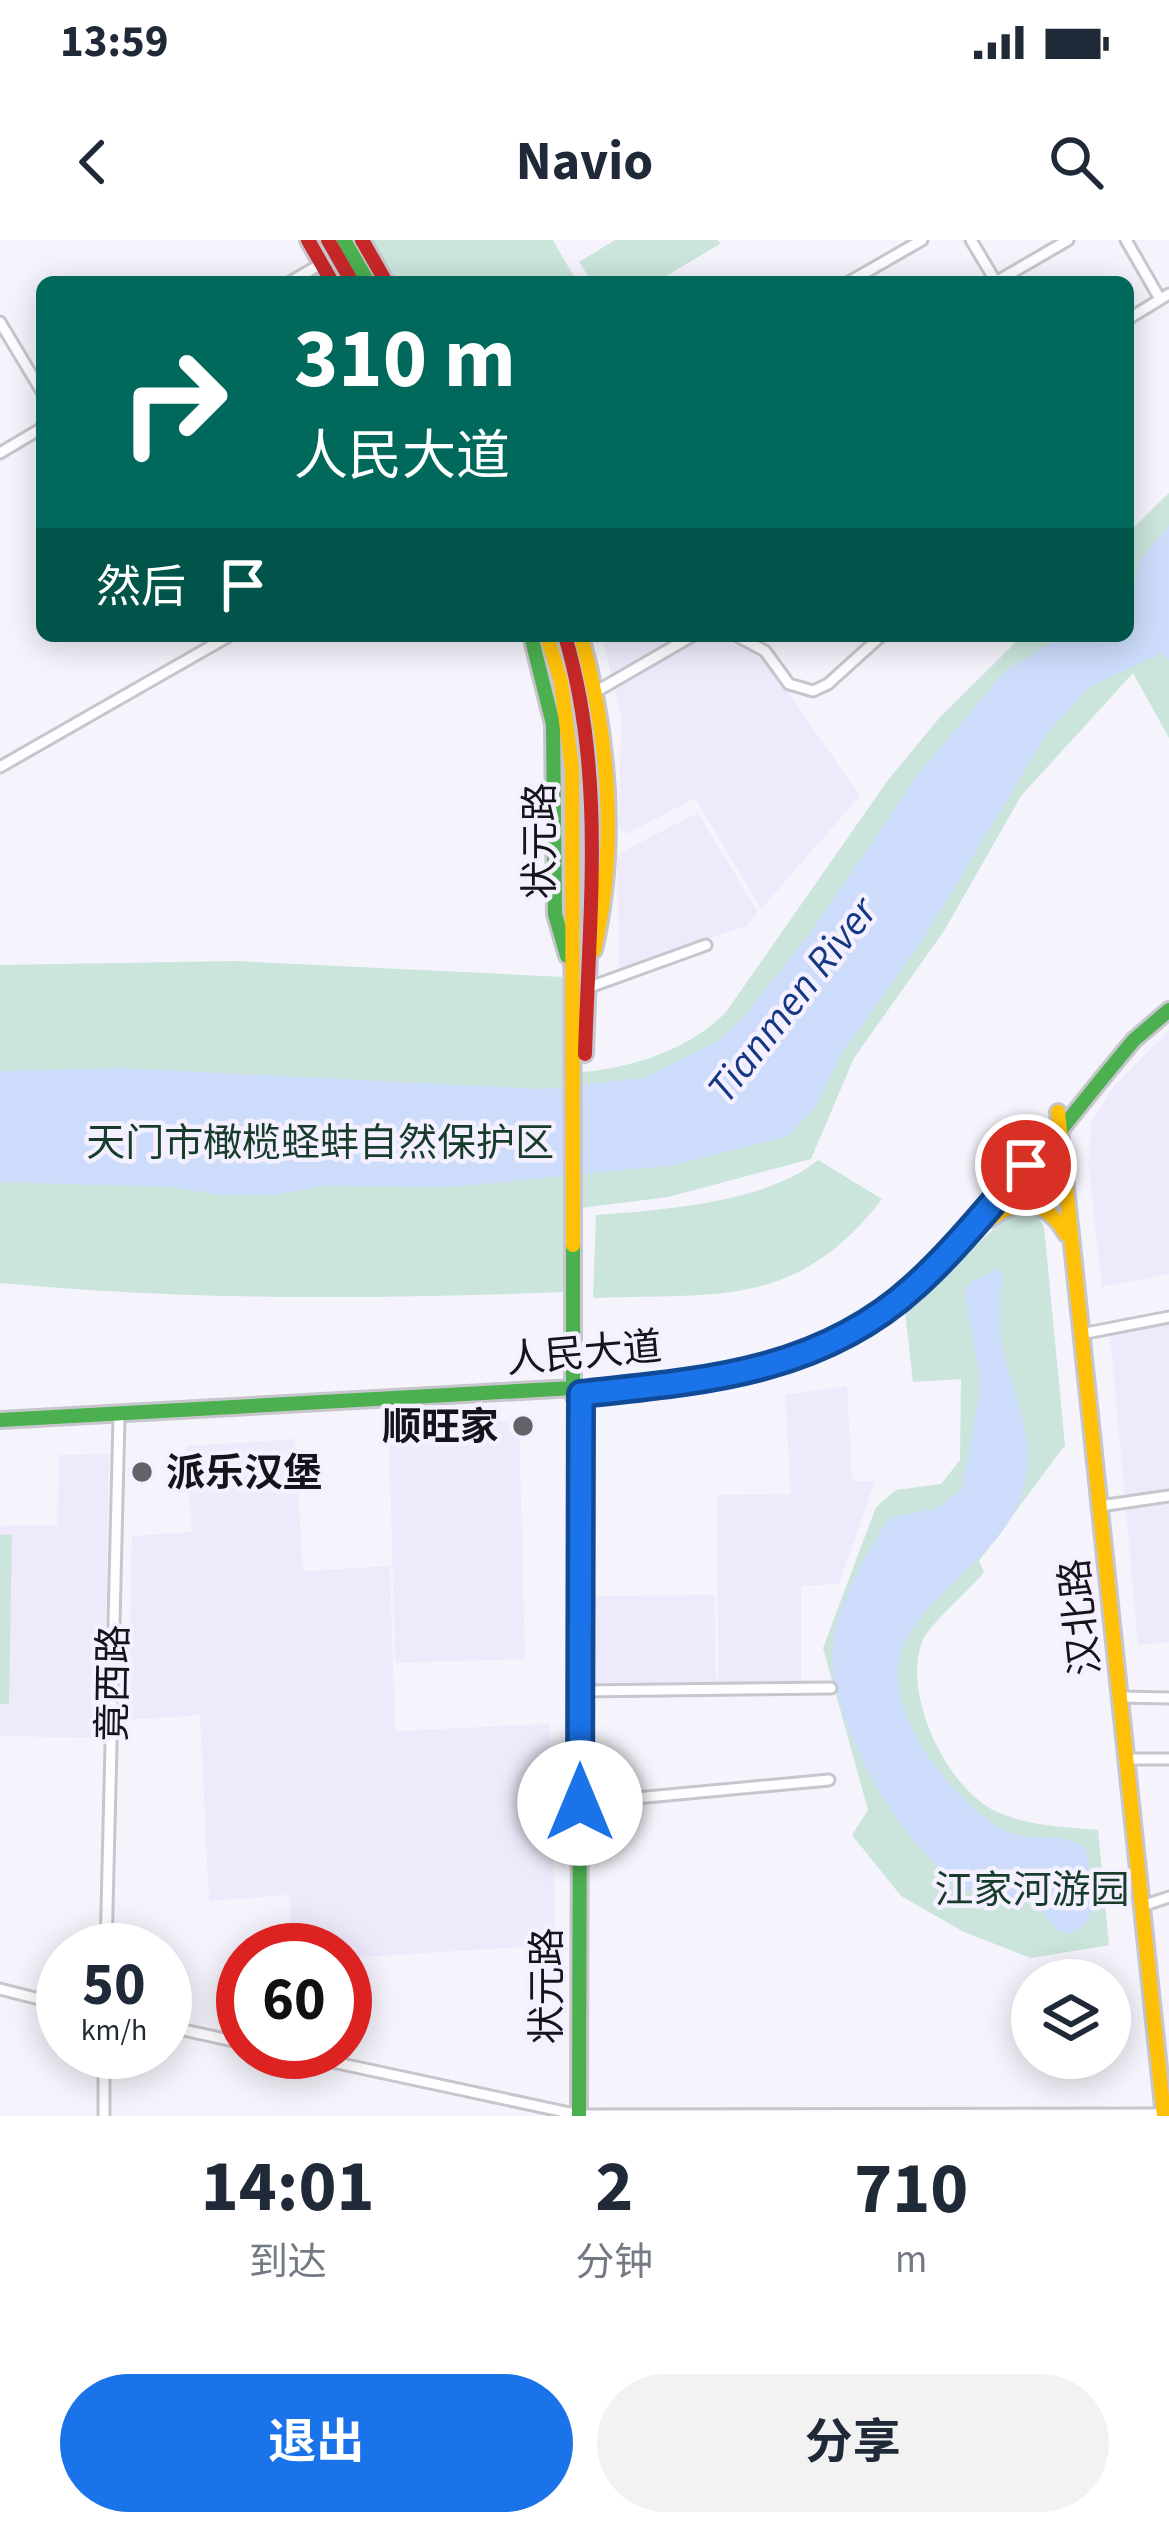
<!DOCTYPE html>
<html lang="zh">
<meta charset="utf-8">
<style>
body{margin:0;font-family:"Source Sans 3","Noto Sans SC",sans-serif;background:#f2f2f3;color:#1f2937;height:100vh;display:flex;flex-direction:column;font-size:45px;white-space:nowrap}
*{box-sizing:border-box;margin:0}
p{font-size:39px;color:#747a83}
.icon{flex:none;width:66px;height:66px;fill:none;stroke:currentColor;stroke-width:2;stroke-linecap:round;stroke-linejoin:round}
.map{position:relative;height:1876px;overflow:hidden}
.panel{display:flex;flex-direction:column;background:#fff;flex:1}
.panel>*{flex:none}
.top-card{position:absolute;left:36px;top:36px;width:1098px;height:366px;border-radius:18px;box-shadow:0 6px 30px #0003;background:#00695c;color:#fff;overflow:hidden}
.fabs{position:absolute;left:1011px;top:1719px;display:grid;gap:24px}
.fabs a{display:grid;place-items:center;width:120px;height:120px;border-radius:50%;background:#fff;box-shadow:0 6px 30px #0003;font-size:60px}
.speed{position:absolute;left:36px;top:1683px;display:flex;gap:24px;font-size:60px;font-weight:700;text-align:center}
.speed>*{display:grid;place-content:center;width:156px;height:156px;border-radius:50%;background:#fff;box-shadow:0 6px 30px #0003;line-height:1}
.speed small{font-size:30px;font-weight:400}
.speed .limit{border:18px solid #d22;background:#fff;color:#111}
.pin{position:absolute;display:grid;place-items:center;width:102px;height:102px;color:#fff;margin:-51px;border:6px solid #fff;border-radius:50%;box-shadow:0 3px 12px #0007}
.me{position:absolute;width:132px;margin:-66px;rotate:0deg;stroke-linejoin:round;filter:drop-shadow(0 0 9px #0008)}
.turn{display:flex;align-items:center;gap:42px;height:252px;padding:0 60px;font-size:54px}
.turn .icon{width:156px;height:156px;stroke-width:2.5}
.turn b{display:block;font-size:84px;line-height:102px}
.then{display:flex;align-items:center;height:114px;padding:0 60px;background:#0003;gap:24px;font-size:45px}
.eta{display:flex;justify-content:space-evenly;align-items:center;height:204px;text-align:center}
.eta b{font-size:72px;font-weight:700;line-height:84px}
.cta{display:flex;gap:24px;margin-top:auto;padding:24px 60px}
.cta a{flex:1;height:138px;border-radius:72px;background:#1a73e8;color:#fff;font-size:48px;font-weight:700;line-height:138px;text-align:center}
.cta a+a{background:#f2f2f3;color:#1f2937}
.status{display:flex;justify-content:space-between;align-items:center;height:84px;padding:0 60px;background:#fff;direction:ltr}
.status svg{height:33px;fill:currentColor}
header{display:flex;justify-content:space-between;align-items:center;height:156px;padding:0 60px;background:#fff;font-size:54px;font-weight:700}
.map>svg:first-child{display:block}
.built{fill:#eeeafb}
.green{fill:#cbe5dc}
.water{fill:#ccdcfa}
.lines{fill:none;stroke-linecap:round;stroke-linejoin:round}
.street-casing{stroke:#c7c6cc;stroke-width:15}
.fast-casing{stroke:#c7c6cc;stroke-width:20}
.slow-casing{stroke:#c7c6cc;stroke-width:20}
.jam-casing{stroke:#c7c6cc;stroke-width:20}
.street{stroke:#fefdff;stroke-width:9}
.fast{stroke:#4caf50;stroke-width:14}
.slow{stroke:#ffc107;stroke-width:14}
.jam{stroke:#c62828;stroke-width:14}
.route-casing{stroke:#114b97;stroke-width:30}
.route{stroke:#1a73e8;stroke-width:21}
.poi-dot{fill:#646269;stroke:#f4f0ff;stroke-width:4.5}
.labels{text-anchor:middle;stroke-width:9;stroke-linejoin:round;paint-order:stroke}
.street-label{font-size:39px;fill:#16141a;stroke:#f4f0ff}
.park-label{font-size:39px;fill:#173c2c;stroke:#f4f0ff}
.poi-label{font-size:39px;font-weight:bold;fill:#16141a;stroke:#f4f0ff;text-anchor:end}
.water-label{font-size:42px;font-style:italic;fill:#143982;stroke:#f4f0ff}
</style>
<div class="status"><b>13:59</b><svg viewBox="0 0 49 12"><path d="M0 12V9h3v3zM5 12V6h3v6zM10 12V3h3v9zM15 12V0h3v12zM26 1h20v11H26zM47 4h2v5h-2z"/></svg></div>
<header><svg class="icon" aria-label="back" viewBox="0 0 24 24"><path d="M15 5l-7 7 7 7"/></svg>Navio<svg class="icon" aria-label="search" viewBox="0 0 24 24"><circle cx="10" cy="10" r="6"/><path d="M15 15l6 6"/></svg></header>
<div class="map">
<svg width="1169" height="1876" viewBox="0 0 1169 1876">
<rect width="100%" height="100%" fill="#f5f4fc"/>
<!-- built -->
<path class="built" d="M602,396H729L734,405L761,413L860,556L761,669L695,558L627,594L619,587L621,476Z
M698,573L758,672L747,686L619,728L617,614Z
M1169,790V1034L1102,1047L1088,924L1091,883L1115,845Z
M1169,1083V1402L1138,1405L1110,1094Z
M847,1146L852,1241H875L839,1344L801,1346V1444L718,1446L717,1255L791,1254L785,1155Z
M519,1180L525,1419L395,1423L389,1189Z
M295,1199L303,1331L390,1326L395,1491L549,1484L556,1705L345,1718V1710H292L289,1655L209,1661L200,1475L127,1480L132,1296L192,1292L186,1206Z
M109,1214L104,1498L0,1496V1286L57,1285L59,1215Z
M715,1355L716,1448L594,1449L595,1356Z"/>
<!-- green -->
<path class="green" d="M372,0H553L577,42H397Z
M615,0H718L720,4L656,42H592L579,22Z
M1169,253V498L1133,433L1021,556L944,691L854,818L811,919L668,957L565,970L566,1052C376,1059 189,1061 0,1043V725L236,721L564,737V833C620,832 686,813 726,772L888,540L940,477L1022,396H1128V293Z
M818,920L882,959C797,1069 720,1053 593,1058L596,975C661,970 767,963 818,920Z
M1016,968L1035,969L1044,987L1065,1205L979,1321L984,1332C970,1350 929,1384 922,1402C902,1455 947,1549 997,1572C1029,1586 1063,1587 1098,1590L1109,1705L1031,1718L964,1692L901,1656L852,1595L868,1570L823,1408L876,1267L896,1250L941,1244L960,1220L961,1139L913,1142L905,1071Z
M12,1294L9,1464H0V1295Z"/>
<!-- water -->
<path class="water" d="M1169,285V421L1161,413L1088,448L1046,495L924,698L842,813L816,866L788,896L675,925L452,947L324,946L274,955H219L171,947L0,942V831L124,828L542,849L644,838L720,800L740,781L808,696L919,533L1005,431L1062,396H1128L1138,323Z
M998,1029L1003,1034C1001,1055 997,1077 1001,1098C1010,1154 1043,1200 1020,1259C999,1315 939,1345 909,1394C869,1461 947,1552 998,1587C1023,1605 1063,1589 1086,1609C1091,1640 1105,1680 1069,1694L1055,1689L1031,1657C1012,1655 995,1663 976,1654C908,1622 825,1480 833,1405C837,1364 867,1312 889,1278L938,1268L962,1249L981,1144L964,1051L972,1041Z"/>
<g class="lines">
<!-- street casing -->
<g class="street-casing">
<path id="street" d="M971,0L996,42
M1126,0L1160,59
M290,42L321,24
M849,42L922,0
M996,42L1068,0
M1128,79L1169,54
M0,82L42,152
M0,213L42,188
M737,396L765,411L789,444L813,451L828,444L881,396
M597,451L692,396
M0,527L229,396
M587,748L706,705
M1081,1094L1169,1077
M1100,1266L1169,1256
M580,1451L831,1448
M1121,1457L1169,1458
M1127,1519H1169
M572,1564L829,1540
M1142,1666L1169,1657
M106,1710L119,1177
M0,1749L63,1765
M165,1786L243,1803
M286,1812L579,1875L1164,1874
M104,1876V1812"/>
</g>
<!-- fast casing -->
<g class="fast-casing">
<path id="fast" d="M344,0L368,42
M531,396L553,484L555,674L567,716
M573,1005V1155C643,1150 714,1147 781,1125C935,1074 1034,917 1134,800L1169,770
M0,1180L573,1148
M579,1876L581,1154"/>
</g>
<!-- slow casing -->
<g class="slow-casing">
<path id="slow" d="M547,396L561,442L572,529L573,1005
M581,396C609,496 618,608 594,710
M1058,872L1164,1876
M990,979C1022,956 1046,960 1066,994"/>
</g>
<!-- jam casing -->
<g class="jam-casing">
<path id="jam" d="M308,0L332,42
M328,0L352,42
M362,0L386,42
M565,396C606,533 589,674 585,814"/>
</g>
<!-- street -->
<use href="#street" class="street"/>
<!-- fast -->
<use href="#fast" class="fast"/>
<!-- slow -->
<use href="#slow" class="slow"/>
<!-- jam -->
<use href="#jam" class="jam"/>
</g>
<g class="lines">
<!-- route casing -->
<g class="route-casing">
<path id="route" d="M580,1563L581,1154C703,1141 820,1133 915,1046C955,1010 990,965 1026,925"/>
</g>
<!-- route -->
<use href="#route" class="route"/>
</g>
<!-- markers -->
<g class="poi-dot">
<circle cx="523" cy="1186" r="12"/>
<circle cx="142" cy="1232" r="12"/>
</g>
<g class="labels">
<!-- street labels -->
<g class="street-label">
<text transform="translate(539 601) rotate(-90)" y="14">状元路</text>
<text transform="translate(584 1112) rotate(-5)" y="14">人民大道</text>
<text transform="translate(1079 1377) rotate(-96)" y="14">汉北路</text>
<text transform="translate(112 1443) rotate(-89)" y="14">竟西路</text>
<text transform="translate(546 1746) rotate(-90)" y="14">状元路</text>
</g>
<!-- park labels -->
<g class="park-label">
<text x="320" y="916">天门市橄榄蛏蚌自然保护区</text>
<text x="1032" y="1663">江家河游园</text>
</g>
<!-- poi labels -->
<g class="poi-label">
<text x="499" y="1200">顺旺家</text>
<text x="166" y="1246" text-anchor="start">派乐汉堡</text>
</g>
<!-- water labels -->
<g class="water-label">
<text transform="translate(791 759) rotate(-52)" y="15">Tianmen River</text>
</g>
</g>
</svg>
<div class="fabs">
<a><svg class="icon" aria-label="layers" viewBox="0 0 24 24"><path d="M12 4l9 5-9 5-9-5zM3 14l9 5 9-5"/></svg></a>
</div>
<div class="speed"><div>50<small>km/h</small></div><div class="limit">60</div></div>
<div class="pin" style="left:1026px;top:925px;background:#d93025"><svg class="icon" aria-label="arrive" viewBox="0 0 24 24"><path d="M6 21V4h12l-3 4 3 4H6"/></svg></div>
<svg class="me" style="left:580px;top:1563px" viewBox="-20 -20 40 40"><circle r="19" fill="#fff"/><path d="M0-13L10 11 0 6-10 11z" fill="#1a73e8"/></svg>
<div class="top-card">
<div class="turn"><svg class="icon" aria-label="right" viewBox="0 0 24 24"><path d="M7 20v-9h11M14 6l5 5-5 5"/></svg><div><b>310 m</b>人民大道</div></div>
<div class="then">然后<svg class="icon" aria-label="arrive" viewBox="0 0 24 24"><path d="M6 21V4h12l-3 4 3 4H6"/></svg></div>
</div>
</div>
<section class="panel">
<div class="eta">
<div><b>14:01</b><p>到达</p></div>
<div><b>2</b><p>分钟</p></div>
<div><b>710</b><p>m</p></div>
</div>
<div class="cta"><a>退出</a><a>分享</a></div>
</section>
